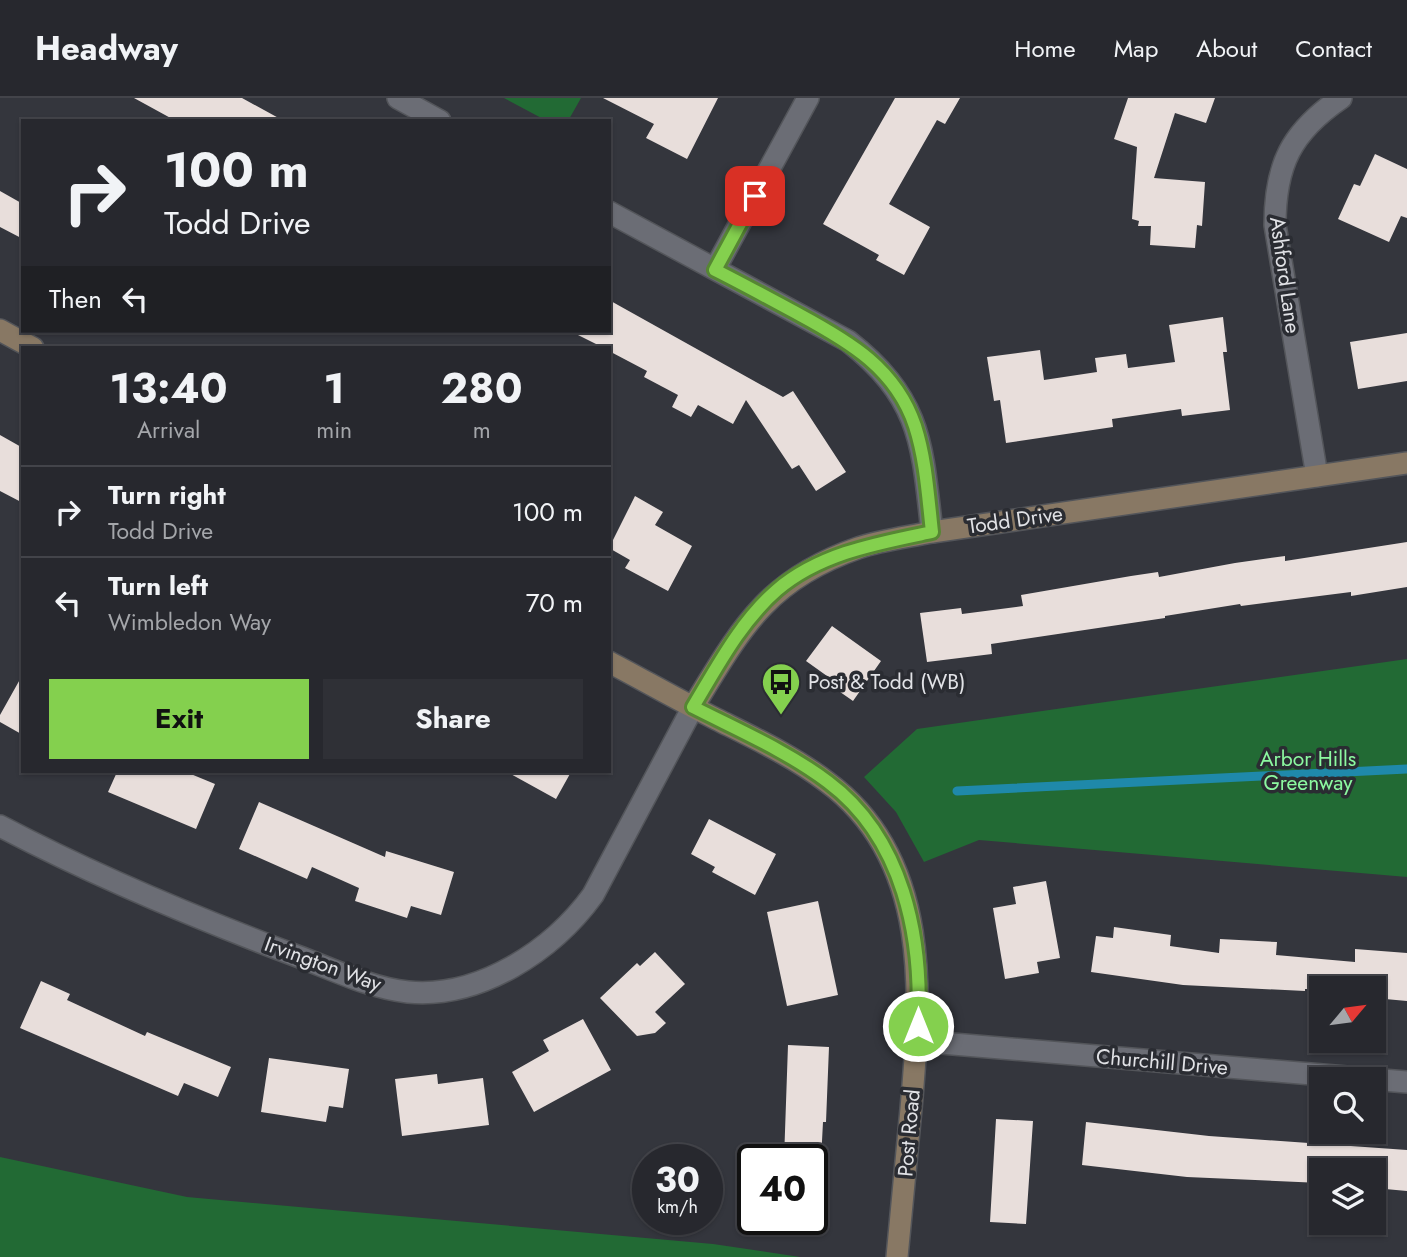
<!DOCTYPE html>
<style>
body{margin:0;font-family:Jost,sans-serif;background:#2f3036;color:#f1f3f6;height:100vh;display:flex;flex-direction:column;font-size:26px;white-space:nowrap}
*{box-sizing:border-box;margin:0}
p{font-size:23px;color:#a4a6aa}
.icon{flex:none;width:38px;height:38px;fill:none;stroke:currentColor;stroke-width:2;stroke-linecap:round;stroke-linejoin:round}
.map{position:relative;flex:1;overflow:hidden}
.side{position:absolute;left:21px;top:248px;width:590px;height:427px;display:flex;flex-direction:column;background:#27282e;border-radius:0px;box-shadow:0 2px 5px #0004,0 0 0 2px #43444a}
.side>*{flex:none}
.banner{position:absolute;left:21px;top:21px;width:590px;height:214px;border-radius:0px;box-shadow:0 2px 5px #0004,0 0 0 2px #43444a;background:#27282e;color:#f1f3f6;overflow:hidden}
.needle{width:46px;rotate:61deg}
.tools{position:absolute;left:1309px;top:878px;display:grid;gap:14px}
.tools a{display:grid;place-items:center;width:77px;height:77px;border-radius:0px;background:#27282e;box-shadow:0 2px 5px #0004,0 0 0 2px #43444a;font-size:35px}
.speed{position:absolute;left:632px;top:1046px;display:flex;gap:14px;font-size:35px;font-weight:700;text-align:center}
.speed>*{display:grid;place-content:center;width:91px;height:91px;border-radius:50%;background:#27282e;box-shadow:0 2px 5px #0004,0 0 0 2px #43444a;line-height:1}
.speed small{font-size:18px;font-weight:400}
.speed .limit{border:4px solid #111;border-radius:10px;background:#fff;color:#111}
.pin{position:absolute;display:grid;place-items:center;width:60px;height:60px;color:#fff;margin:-30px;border-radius:14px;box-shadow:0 4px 10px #0006}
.me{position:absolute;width:77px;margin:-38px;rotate:0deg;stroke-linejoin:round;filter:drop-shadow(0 0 5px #0008)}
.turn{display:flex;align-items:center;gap:24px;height:147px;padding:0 28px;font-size:32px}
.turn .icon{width:91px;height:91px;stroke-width:2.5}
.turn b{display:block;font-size:49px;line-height:60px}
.then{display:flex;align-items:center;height:66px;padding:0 28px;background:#0003;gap:14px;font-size:26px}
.eta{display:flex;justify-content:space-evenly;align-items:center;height:119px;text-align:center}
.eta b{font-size:42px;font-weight:700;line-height:49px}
.action{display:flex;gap:14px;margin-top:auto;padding:14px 28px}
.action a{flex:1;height:80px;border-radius:0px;background:#84d04e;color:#111;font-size:28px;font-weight:700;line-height:80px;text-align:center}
.action a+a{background:#2f3036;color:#f1f3f6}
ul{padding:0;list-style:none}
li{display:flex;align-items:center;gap:21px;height:91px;padding:0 28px;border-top:2px solid #43444a}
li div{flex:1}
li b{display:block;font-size:26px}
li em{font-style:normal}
header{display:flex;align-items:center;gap:42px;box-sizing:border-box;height:98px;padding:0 35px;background:#27282e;border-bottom:2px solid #43444a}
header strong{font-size:33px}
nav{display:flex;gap:38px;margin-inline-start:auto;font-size:24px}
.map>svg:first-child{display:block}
.green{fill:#226a34}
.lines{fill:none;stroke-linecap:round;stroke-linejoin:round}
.stream{stroke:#1f89aa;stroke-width:9}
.building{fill:#e8dedb}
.street-casing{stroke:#53555a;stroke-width:24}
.secondary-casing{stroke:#53555a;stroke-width:24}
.street{stroke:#6b6d75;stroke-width:21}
.secondary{stroke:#887864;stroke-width:21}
.route-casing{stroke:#568733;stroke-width:18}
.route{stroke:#84d04e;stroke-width:12}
.labels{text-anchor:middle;stroke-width:7;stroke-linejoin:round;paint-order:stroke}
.street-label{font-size:21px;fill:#e1e2e6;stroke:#2a2c32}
.poi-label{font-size:21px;fill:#e1e2e6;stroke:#2a2c32;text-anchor:start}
.park-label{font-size:21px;fill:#8cf9a0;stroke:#2a2c32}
</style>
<header>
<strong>Headway</strong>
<nav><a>Home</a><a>Map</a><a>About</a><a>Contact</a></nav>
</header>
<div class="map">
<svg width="1407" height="1159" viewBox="0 0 1407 1159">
<rect width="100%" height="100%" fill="#34363d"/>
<!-- green -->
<path class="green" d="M504,0H581L568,23H547Z
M1407,561V779L979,742L924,764L896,714L864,679L917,631Z
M0,1059L187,1099L713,1146L800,1159H0Z"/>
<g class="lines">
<!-- stream -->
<path class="stream" d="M957,693L1407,671"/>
</g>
<!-- building -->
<path class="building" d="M134,0H242L284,23H176Z
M603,0H718L687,61L646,40L654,26Z
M895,0H960L945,26L937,22L889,106L930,129L904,177L876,162L879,157L823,126Z
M1128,0H1215L1206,25L1175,15L1154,80L1205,84L1202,128L1197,127L1195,150L1150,147L1151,128H1138L1139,123L1132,121L1137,49L1114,41Z
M1375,56L1407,71V120L1401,118L1389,144L1338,121L1354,86L1360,88Z
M0,93L23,106V141L0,129Z
M609,202L783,299L793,293L846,374L816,393L799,367L792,371L746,302L733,326L698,307L691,319L672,309L678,297L644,279L647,273L609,253V250H604L570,233H609Z
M1223,219L1227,254H1223L1230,312L1182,318L1181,311L1112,321L1113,329L1006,345L1000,302L994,303L987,259L1040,252L1044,282L1097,274L1095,260L1126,256L1128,270L1175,264L1169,227Z
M1407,235V283L1358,291L1350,244Z
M0,337L23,350V405L0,393Z
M635,398L663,414L655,427L692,448L668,493L625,470L630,462L609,450Z
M1407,444V489L1351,498V494L1241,508L1240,506L1165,518V520L991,546L992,556L927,564L920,515L961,510L962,516L1023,508L1021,497L1131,478L1158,474L1159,479L1235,465L1285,458V463Z
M832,528L881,563L853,603L823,582L827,578L806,563Z
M23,576V637L0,624V617Z
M117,674H186L215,686L196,731L108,694Z
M507,674H571L556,701Z
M259,704L385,759L386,753L454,774L441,817L411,808L407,820L355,803L359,790L312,769L307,781L239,751Z
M709,721L776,756L755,797L712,774L715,769L691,756Z
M1046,783L1060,860L1037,864L1039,875L1005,881L993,810L1016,806L1013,789Z
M818,803L838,897L787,908L767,814Z
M1114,829L1171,837L1170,848L1219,855L1220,841L1277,844L1276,857L1355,864V851L1407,855V903L1374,900V891H1305V893L1183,887L1091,874L1096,838L1113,840Z
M655,854L685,886L655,914L666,925L655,935L637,938L600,900L637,865L640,868Z
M41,883L70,896L67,902L145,938L147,934L231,969L218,999L184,985L178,998L20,930Z
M583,921L611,972L534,1014L512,974L549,953L543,942Z
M788,947L829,949L826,1024H823L821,1062H784Z
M269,960L349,971L343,1010L329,1008L326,1024L261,1014Z
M437,976L438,986L483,980L489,1027L402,1038L395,981Z
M996,1021L1033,1023L1026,1126L990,1124Z
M1086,1024L1209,1038L1407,1052V1093L1374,1090V1073H1321V1085L1187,1079L1082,1067Z"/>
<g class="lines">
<!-- street casing -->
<g class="street-casing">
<path id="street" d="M398,0L440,23
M609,114L848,243C922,301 922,346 932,434
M715,171L808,0
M1317,378L1275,127C1275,67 1291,34 1341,0
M0,728C95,778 196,820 297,858C332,871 370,890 408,894C480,901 553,852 593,797L693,609
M917,943L1407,984"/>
</g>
<!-- secondary casing -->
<g class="secondary-casing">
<path id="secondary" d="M0,232L33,250
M609,564C645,583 680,603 716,621C754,640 793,658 827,684C932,761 921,897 911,1011C906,1060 902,1110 897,1159
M693,609C741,531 766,482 858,450C881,442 908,439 932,434L1407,365"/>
</g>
<!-- street -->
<use href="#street" class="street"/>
<!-- secondary -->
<use href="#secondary" class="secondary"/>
</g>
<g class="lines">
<!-- route casing -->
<g class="route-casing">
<path id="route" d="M755,98L715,172C743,186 772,202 800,217C850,244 896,271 915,328C926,362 928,399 932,434C879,445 820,455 777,492C741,523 717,569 693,609C738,632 787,653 828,684C903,740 923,839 918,928"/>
</g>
<!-- route -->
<use href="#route" class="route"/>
</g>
<!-- icons -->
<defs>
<g id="bus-pin" transform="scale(2.0125)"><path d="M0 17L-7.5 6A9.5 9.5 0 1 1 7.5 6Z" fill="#84d04e" stroke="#2a2c32"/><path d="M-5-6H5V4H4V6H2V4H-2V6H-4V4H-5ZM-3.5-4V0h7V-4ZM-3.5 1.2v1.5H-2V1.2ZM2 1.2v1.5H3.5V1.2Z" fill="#111"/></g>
</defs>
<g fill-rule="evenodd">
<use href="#bus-pin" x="781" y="584"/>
</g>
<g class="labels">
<!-- street labels -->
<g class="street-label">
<text transform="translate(1285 177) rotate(82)" y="7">Ashford Lane</text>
<text transform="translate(1015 422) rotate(-8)" y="7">Todd Drive</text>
<text transform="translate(323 866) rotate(20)" y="7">Irvington Way</text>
<text transform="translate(1162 964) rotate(5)" y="7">Churchill Drive</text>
<text transform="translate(909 1035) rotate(-85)" y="7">Post Road</text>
</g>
<!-- poi labels -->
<g class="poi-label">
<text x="808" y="591">Post &amp; Todd (WB)</text>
</g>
<!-- park labels -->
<g class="park-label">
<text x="1308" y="668">Arbor Hills<tspan x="1308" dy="24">Greenway</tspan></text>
</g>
</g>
</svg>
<div class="tools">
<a><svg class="needle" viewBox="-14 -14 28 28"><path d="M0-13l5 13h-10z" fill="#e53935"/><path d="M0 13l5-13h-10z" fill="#a4a6aa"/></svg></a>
<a><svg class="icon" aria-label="search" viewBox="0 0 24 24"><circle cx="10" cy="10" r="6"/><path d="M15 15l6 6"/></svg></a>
<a><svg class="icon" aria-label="layers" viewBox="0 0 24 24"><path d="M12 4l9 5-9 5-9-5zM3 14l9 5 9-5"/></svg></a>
</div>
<div class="speed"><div>30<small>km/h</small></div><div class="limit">40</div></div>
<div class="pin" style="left:755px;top:98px;background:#d93025"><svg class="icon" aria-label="arrive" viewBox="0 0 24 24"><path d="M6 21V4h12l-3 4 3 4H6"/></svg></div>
<svg class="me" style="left:918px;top:928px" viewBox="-20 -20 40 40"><circle r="17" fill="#84d04e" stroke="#fff" stroke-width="3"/><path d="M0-11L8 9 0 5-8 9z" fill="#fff"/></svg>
<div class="banner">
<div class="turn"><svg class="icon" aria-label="right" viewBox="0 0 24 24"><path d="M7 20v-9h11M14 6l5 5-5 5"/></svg><div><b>100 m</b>Todd Drive</div></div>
<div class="then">Then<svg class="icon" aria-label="left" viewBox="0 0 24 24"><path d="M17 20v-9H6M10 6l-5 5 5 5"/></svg></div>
</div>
<section class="side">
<div class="eta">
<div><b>13:40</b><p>Arrival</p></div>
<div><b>1</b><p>min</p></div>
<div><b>280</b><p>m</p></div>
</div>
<ul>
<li><svg class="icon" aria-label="right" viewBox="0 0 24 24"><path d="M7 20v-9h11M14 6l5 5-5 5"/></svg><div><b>Turn right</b><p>Todd Drive</p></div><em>100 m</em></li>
<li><svg class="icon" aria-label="left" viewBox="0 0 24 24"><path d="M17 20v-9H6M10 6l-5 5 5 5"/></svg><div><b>Turn left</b><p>Wimbledon Way</p></div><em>70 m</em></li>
</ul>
<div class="action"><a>Exit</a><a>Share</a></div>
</section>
</div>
